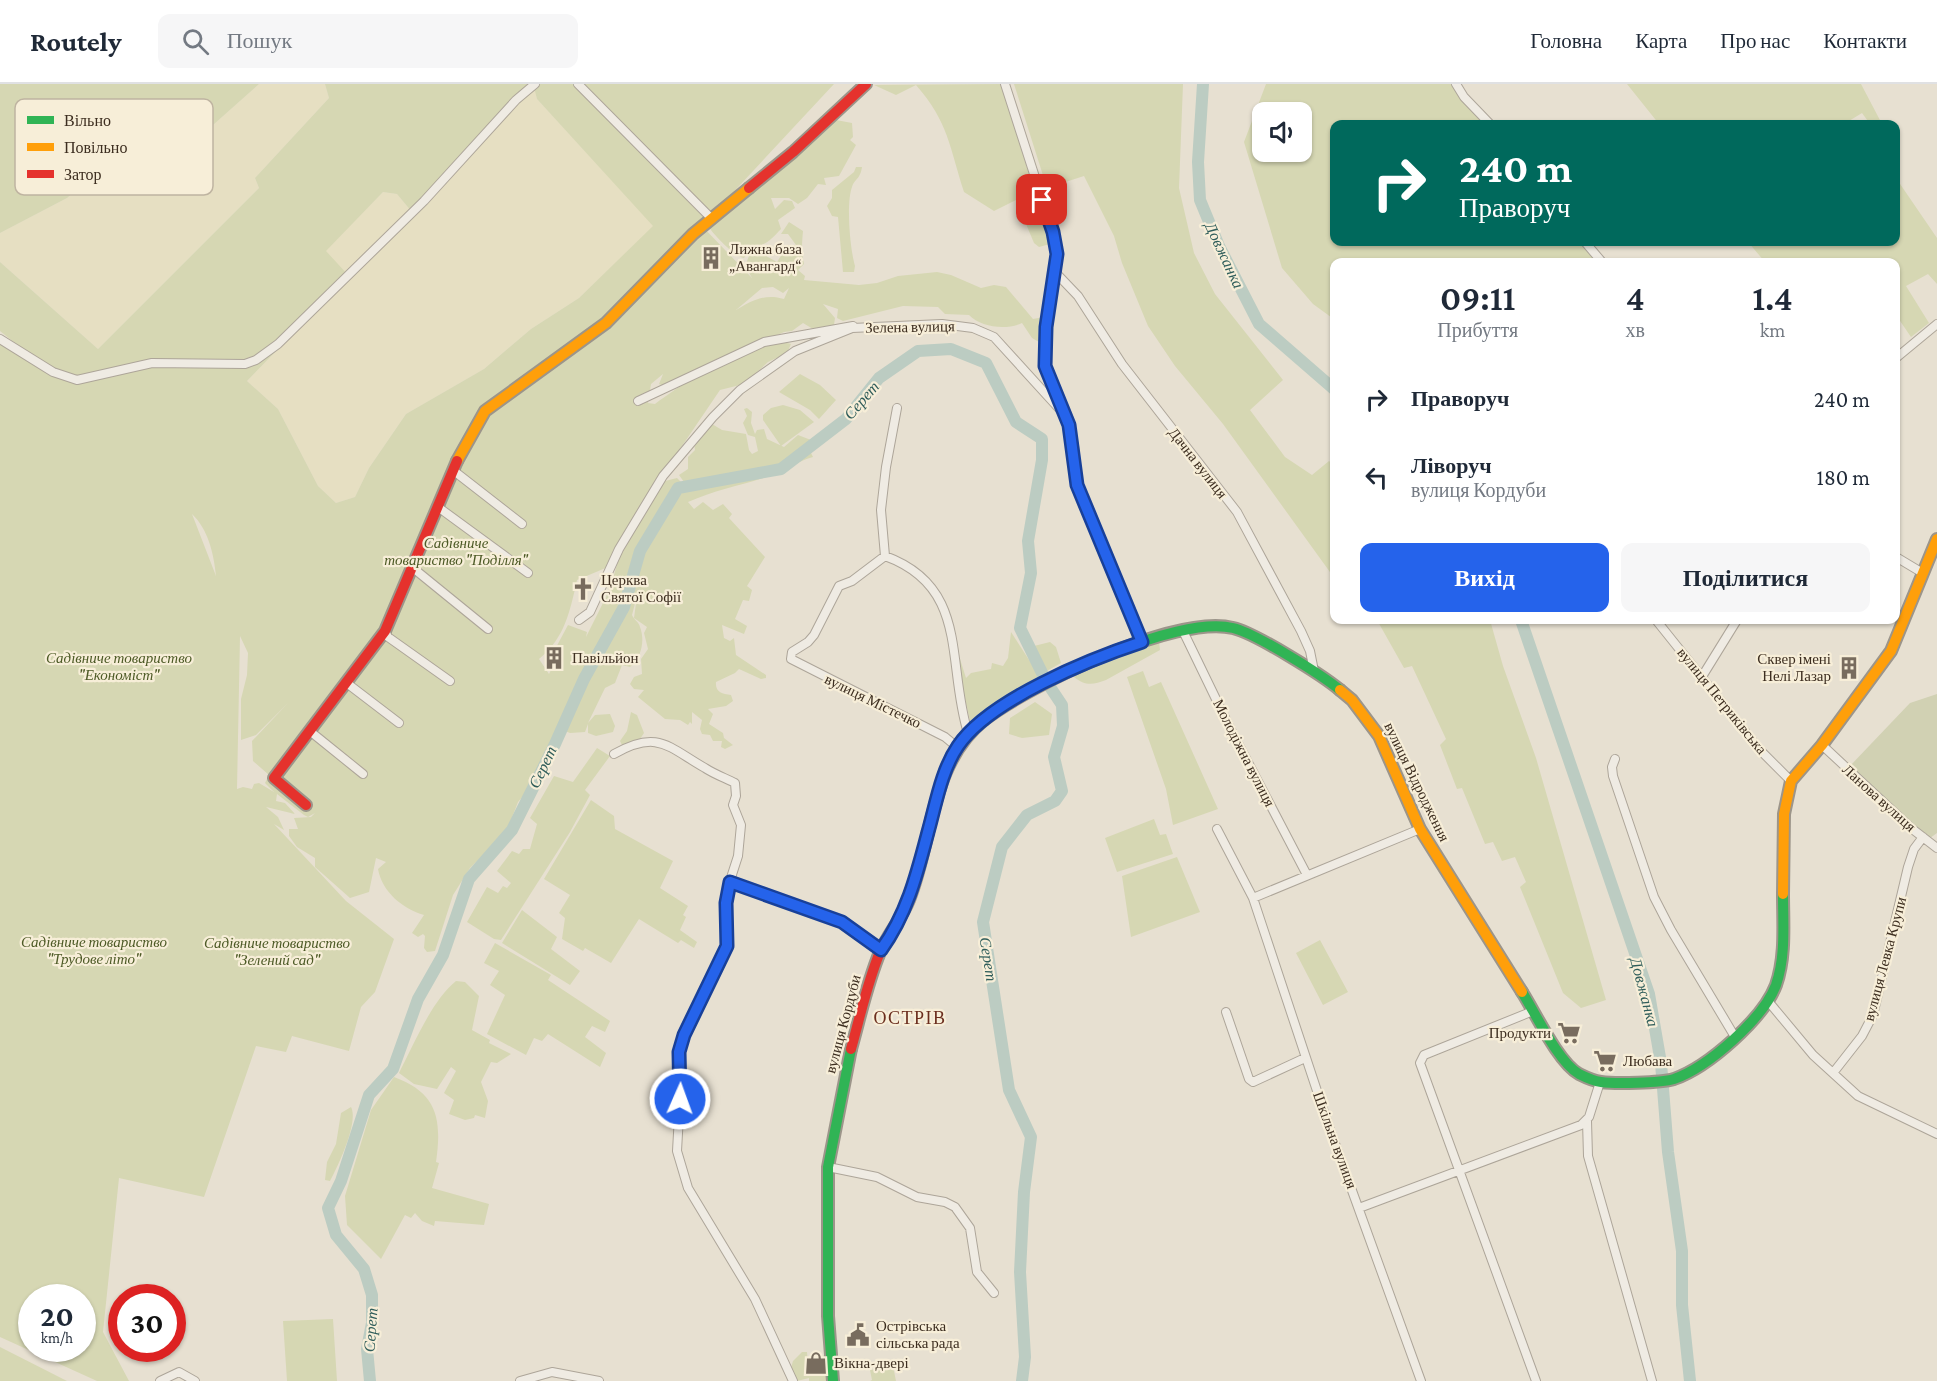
<!DOCTYPE html>
<html lang="uk">
<meta charset="utf-8">
<style>
body{margin:0;font-family:"Crimson Pro",serif;background:#f6f6f7;color:#1f2937;height:100vh;display:flex;flex-direction:column;font-size:22px;white-space:nowrap}
*{box-sizing:border-box;margin:0}
p{font-size:20px;color:#747a83}
.icon{flex:none;width:33px;height:33px;fill:none;stroke:currentColor;stroke-width:2;stroke-linecap:round;stroke-linejoin:round}
.map{position:relative;flex:1;overflow:hidden}
.details{position:absolute;left:1330px;top:174px;width:570px;height:366px;display:flex;flex-direction:column;background:#fff;border-radius:12px;box-shadow:0 2px 4px #0004}
.details>*{flex:none}
.guide{position:absolute;left:1330px;top:36px;width:570px;height:126px;border-radius:12px;box-shadow:0 2px 4px #0004;background:#00695c;color:#fff;overflow:hidden}
.buttons{position:absolute;left:1252px;top:18px;display:grid;gap:12px}
.buttons a{display:grid;place-items:center;width:60px;height:60px;border-radius:12px;background:#fff;box-shadow:0 2px 4px #0004;font-size:30px}
.speed{position:absolute;left:18px;top:1200px;display:flex;gap:12px;font-size:30px;font-weight:700;text-align:center}
.speed>*{display:grid;place-content:center;width:78px;height:78px;border-radius:50%;background:#fff;box-shadow:0 2px 4px #0004;line-height:1}
.speed small{font-size:15px;font-weight:400}
.speed .limit{border:9px solid #d22;background:#fff;color:#111}
.pin{position:absolute;display:grid;place-items:center;width:51px;height:51px;color:#fff;margin:-26px;border-radius:12px;box-shadow:0 3px 9px #0006}
.me{position:absolute;width:66px;margin:-33px;rotate:2deg;stroke-linejoin:round;filter:drop-shadow(0 0 4px #0008)}
.turn{display:flex;align-items:center;gap:21px;height:126px;padding:0 30px;font-size:27px}
.turn .icon{width:78px;height:78px;stroke-width:2.5}
.turn b{display:block;font-size:42px;line-height:51px}
.eta{display:flex;justify-content:space-evenly;align-items:center;height:102px;text-align:center}
.eta b{font-size:36px;font-weight:600;line-height:42px}
.action{display:flex;gap:12px;margin-top:auto;padding:12px 30px}
.action a{flex:1;height:69px;border-radius:12px;background:#2563eb;color:#fff;font-size:24px;font-weight:600;line-height:69px;text-align:center}
.action a+a{background:#f6f6f7;color:#1f2937}
ul{padding:0;list-style:none}
li{display:flex;align-items:center;gap:18px;height:78px;padding:0 30px}
li div{flex:1}
li b{display:block;font-size:22px}
li em{font-style:normal}
header{display:flex;align-items:center;gap:36px;box-sizing:border-box;height:84px;padding:0 30px;background:#fff;border-bottom:2px solid #e0e1e3}
header strong{font-size:28px}
nav{display:flex;gap:33px;margin-inline-start:auto;font-size:21px}
.search{width:420px;height:54px;background:#f6f6f7;display:flex;align-items:center;gap:15px;box-sizing:border-box;padding:0 21px;border-radius:12px;color:#747a83;font-size:22px}
.map>svg:first-child{display:block}
.farmland{fill:#e6dfc2}
.green{fill:#d6d7b3;fill-rule:evenodd}
.cemetery{fill:#d1d1b3}
.lines{fill:none;stroke-linecap:round;stroke-linejoin:round}
.river{stroke:#bcccc2;stroke-width:12}
.street-casing{stroke:#ada599;stroke-width:10}
.fast-casing{stroke:#9c958a;stroke-width:14}
.slow-casing{stroke:#9c958a;stroke-width:14}
.jam-casing{stroke:#9c958a;stroke-width:14}
.street{stroke:#efebe3;stroke-width:8}
.fast{stroke:#30b455;stroke-width:10}
.slow{stroke:#ff9f0a;stroke-width:10}
.jam{stroke:#e5322d;stroke-width:10}
.route-casing{stroke:#184099;stroke-width:15}
.route{stroke:#2563eb;stroke-width:10}
.labels{text-anchor:middle;stroke-width:4.5;stroke-linejoin:round;paint-order:stroke}
.poi-label{font-size:15px;fill:#3d2e20;stroke:#f7eed8;text-anchor:start}
.street-label{font-size:15px;fill:#3d2e20;stroke:#f7eed8}
.park-label{font-size:15px;font-style:italic;fill:#4d5a26;stroke:#f7eed8}
.water-label{font-size:16px;font-style:italic;fill:#2f5d5a;stroke:#f7eed8}
.quarter-label{font-size:18px;letter-spacing:1.5px;fill:#6b2e1e;stroke:#f7eed8}
.key{fill:#f7eed8;stroke:#bfb4a1;stroke-width:1.5}
.key-label{font-size:16px;fill:#3d2e20}
</style>
<header>
<strong>Routely</strong>
<div class="search"><svg class="icon" aria-label="search" viewBox="0 0 24 24"><circle cx="10" cy="10" r="6"/><path d="M15 15l6 6"/></svg>Пошук</div>
<nav><a>Головна</a><a>Карта</a><a>Про нас</a><a>Контакти</a></nav>
</header>
<div class="map">
<svg width="1937" height="1297" viewBox="0 0 1937 1297">
<rect width="100%" height="100%" fill="#e7e0d1"/>
<!-- farmland -->
<path class="farmland" d="M259,0H325L329,14L255,94L259,104L98,265L0,178V149L67,114L175,22L213,41Z
M535,3L537,15L654,142L579,214L531,245L484,285L406,330L369,384L355,413L336,419L318,402L278,325L247,297L349,193L325,167L383,108L397,110L412,128Z"/>
<!-- green -->
<path class="green" d="M0,0H259L213,41L175,22L67,114L0,149Z
M325,0H834L713,130L836,36L852,39L853,53L850,56L856,61L839,92L824,94L826,101L818,100L807,114L798,120L789,114H771L775,125L784,116L792,117L795,124L778,136L781,145C772,154 767,162 753,162L744,174C734,172 710,148 706,138L701,141L752,194L745,182L749,172H766L777,178L788,161H796L788,150H781L789,138L803,147C802,159 801,168 804,180L798,186L805,192L804,196L859,201L877,199L898,192L937,188L951,191L981,204L994,201L1006,203L1033,235L1044,233L1047,237L1046,251L1039,258L1032,254L1022,239C1008,246 981,244 969,231L945,230L938,223L903,222L843,237L837,234L838,225L823,220L835,234L834,241L818,248L803,239L792,247L784,248L664,302L659,300L663,290L651,300L648,319L655,320C684,299 756,248 791,260L787,269L768,278L744,300L720,306L646,415L608,483L577,496C570,527 565,554 539,575L549,590L558,572L553,569L568,541L587,548L586,553L610,505L623,459L665,397L677,394L681,398L671,407L669,419C687,393 752,393 782,383C791,380 800,374 807,368L811,369L813,373C799,376 791,385 778,389C748,400 717,405 688,418L694,425L703,418L713,426L723,420L732,430L729,434L765,473L747,502L752,506L749,517L743,516L735,535L747,542L744,550L722,541L724,554L730,557L734,554L736,571L766,591V594L761,595L739,585L735,589L716,598C715,608 722,610 731,611L733,617L726,622L708,625L713,630L709,640L723,649L724,654L733,661L725,665L721,663L722,657H713L710,651L702,650L700,645L702,636L692,628V640L690,638L688,641L680,636L665,635L638,613L644,606L634,605L630,600L634,593L642,590L641,575L648,565L644,549L647,543L634,534L637,512L632,531C634,536 639,538 640,543C645,556 642,573 630,583L622,581L615,599L605,604L588,639L595,631L610,630L615,642L613,648L596,652L588,649V640L585,648L570,649L565,647L563,639L570,626L576,622L586,590L572,610L533,700L518,718L506,749L470,784L453,811L435,867L427,868L424,864L425,852L423,850L418,853L412,849L424,831C403,825 382,808 378,785L386,778L376,774L369,808L350,814L315,783V774L297,763L289,752V745H298L294,734L311,733L315,729L308,733L304,731L277,710L276,717L285,719L295,730L266,723L278,733L284,746L274,740L346,817L394,855L375,908L361,923L349,967L292,952L286,968L256,962L204,1113L119,1094L103,1248L129,1297H97L0,1253V254L42,281L0,247V178L98,265L259,104L255,94L329,14ZM534,3L537,15L653,142L579,214L531,245L484,285L406,330L369,384L355,413L336,419L318,402L278,325L247,297L349,192L326,167L383,108L397,110L412,128ZM773,203L783,209L789,204L784,215C765,209 751,217 736,226L762,204ZM668,419L642,463L626,506L629,513L626,523L588,588L602,553L612,544L635,465ZM192,430C208,445 214,470 216,492ZM240,552L248,569L247,591L241,615V656L256,651L288,619L252,657L253,677L269,691L265,699L274,708L259,699L254,700L252,705L243,703L237,705ZM32,1214H82V1264H32Z
M1002,0L1050,160L1039,163L1034,159L1016,116L994,127L964,108C949,62 949,39 916,1L896,11L874,1Z
M1014,0H1183L1179,104L1194,169L1215,210L1283,296L1250,326L1285,373L1312,391L1329,377L1335,382V495L1223,340L1175,282L1148,242L1122,179L1114,152L1084,92L1047,104Z
M1266,0H1453L1485,40H1335V158H1579L1596,178H1335V236L1313,220L1282,184L1244,58ZM1263,28H1302V68H1263Z
M1627,0H1861L1882,40H1870L1862,29L1844,40H1659Z
M856,83H862C860,96 855,94 852,103C846,119 850,165 855,182L854,188H843L838,133L832,132L827,122L832,114V106L854,88Z
M1896,94L1937,154V200L1928,190L1906,202L1929,239L1911,253L1896,231V178H1765L1748,158H1896Z
M800,290L820,301L836,316L819,335L810,326L779,308Z
M783,321L800,326L814,338L781,362L763,336V331L771,324Z
M747,324L752,328L751,339L755,350L757,346L764,345L767,355L784,363L798,351L811,356L812,359L801,370L784,380L684,398L679,391L688,385V373L695,366L694,359L712,340L722,346L746,350L749,366L752,370L758,367L755,353L748,351L743,339L747,332L744,325Z
M1377,536H1490L1503,582L1536,674L1606,916L1581,924L1563,909L1520,803L1526,798L1515,773L1502,777L1493,758L1485,760L1462,704L1457,705L1440,661L1446,655L1412,582L1404,584Z
M1011,548L1040,593L970,637L957,579L960,575L966,594L971,589L991,585L992,579L1003,582L1008,574Z
M1159,557L1160,566L1106,596C1093,601 1085,602 1074,593L1077,585Z
M1050,558L1056,563L1061,579L1045,588L1038,577L1034,562Z
M1143,587L1149,603L1161,598L1218,725L1173,741L1166,705L1127,593Z
M1035,618L1052,630L1049,651L1022,654L1009,650L1010,634Z
M631,628L637,631L644,649L640,655L622,661L620,657L627,647Z
M597,664L610,672L585,706L590,711L570,748L501,856L494,855L467,838L487,803L498,809L503,802L507,804L511,799L497,787L512,767L519,770L523,765H530L537,740L530,734L554,692L573,698Z
M591,716L614,732L615,745L673,777L660,804L688,822L683,831L686,833L680,846L697,858L694,864L681,856L678,859L639,835L611,879L585,864L583,867L562,855L565,834L559,829L570,811L544,795Z
M1154,735L1160,751L1166,750L1173,770L1117,788L1105,754Z
M1177,773L1200,828L1131,853L1122,792Z
M522,826L557,853L551,865L580,887L570,901L502,859Z
M1320,856L1348,908L1323,921L1296,869Z
M495,859L551,891L548,896L610,937L605,948L592,942L585,953L606,969L600,983L548,950L542,957L534,954L526,971L487,950L505,911L490,901L499,887L484,879Z
M456,897L465,898L479,912L472,946L490,956L489,959L511,970L497,979L491,978L481,998L488,1017L485,1034L475,1031L474,1034L465,1036L449,1030L454,1016L444,1009L456,987L451,983L437,1005L414,1000L399,989C413,962 432,916 456,897Z
M394,993C438,1009 442,1036 436,1078L439,1079L432,1104L489,1120L484,1141L435,1137L434,1142L422,1137L415,1129L411,1134L405,1131L381,1175L347,1141L345,1112L371,1026Z
M351,1023C359,1038 338,1082 330,1097L325,1096L327,1078L336,1060L341,1029Z
M333,1235L337,1297H287L283,1237Z
M0,1263L67,1297H0Z
M802,1268H807L809,1291L816,1292L821,1289L819,1272L828,1271L830,1289L826,1290L828,1297H809V1294L797,1297L790,1287L793,1277Z
M893,1282L896,1297H870L872,1296L870,1286Z"/>
<!-- cemetery -->
<path class="cemetery" d="M1937,610V749L1930,754L1918,745L1850,682L1910,619Z"/>
<g class="lines">
<!-- river -->
<path class="river" d="M1203,0L1198,78L1200,116L1219,162L1259,240L1335,306
M1521,536L1649,910L1661,979L1668,1068L1682,1167V1221L1690,1297
M370,1297L367,1265L372,1239V1211L364,1185L336,1151L328,1124L341,1097L369,1011L393,985L418,915L443,871L469,795L512,746L555,660L584,595L624,523L640,467L678,404L781,385L846,335L879,294L918,267L951,265L986,279L1016,338L1042,355V376L1028,457L1031,489L1020,544L1046,597L1062,621L1063,642L1054,673L1062,707L1055,717L1027,731L1002,763L983,838L1009,1006L1031,1053L1024,1108L1020,1188L1025,1273L1022,1297"/>
<!-- street casing -->
<g class="street-casing">
<path id="street" d="M578,0L711,134
M1005,0L1053,149L1057,170L1044,267L1045,282L1064,330
M1456,0L1464,13L1490,40
M1585,158L1602,178
M1055,188L1078,212L1122,280L1237,428L1301,547L1310,567L1314,587
M0,255L53,288L77,296L152,279L245,280L256,276L278,260L424,117L516,16L535,0
M1896,274L1937,240
M638,317L764,258L853,242
M454,387L522,440
M438,423L528,489
M885,472L881,426L886,383L897,324
M1896,473L1921,488
M413,484L488,545
M579,536L590,528L619,465L663,392L713,333L740,306L795,267L852,244L942,240L973,244L994,253L1064,330L1074,361L1077,401L1142,558
M1656,536L1760,666L1791,697
M385,547L388,553L450,597
M1183,547L1230,644L1307,791
M1703,591L1737,536
M348,600L399,639
M311,648L363,690
M1822,661L1911,744L1937,764
M957,663L945,653L791,575L792,568L808,558L814,551L839,502L852,497L885,472C970,503 946,579 968,649
M614,670C658,645 668,663 705,684C714,690 725,694 735,699L736,712L733,721L741,741L738,772L727,806V862L693,930L679,968L681,996L677,1067L688,1104L755,1215L793,1297
M1615,675L1612,683L1613,692L1654,813L1671,846L1735,953
M1217,745L1253,814L1329,1043L1421,1297
M730,798L842,839L881,866
M1253,814L1420,745
M1768,917L1813,971L1858,1012L1937,1050
M1533,927L1424,971L1420,979L1536,1297
M1226,928L1249,995L1253,998L1305,974
M1833,989L1862,952L1873,931L1908,783L1914,765L1923,753
M1587,1037L1588,1072L1652,1297
M828,1083L877,1093L917,1113L945,1118L955,1123L970,1144L977,1188L994,1209
M1359,1124L1581,1041L1589,1033L1600,998
M160,1297L179,1288L195,1297
M520,1297L552,1288L599,1297"/>
</g>
<!-- fast casing -->
<g class="fast-casing">
<path id="fast" d="M984,636C1029,601 1177,530 1233,544C1255,549 1322,591 1340,606
M1522,908C1536,930 1558,978 1579,990C1585,993 1594,997 1601,998C1615,1000 1660,999 1674,995C1708,983 1763,935 1776,901C1786,872 1783,840 1783,810
M833,1297L828,1232V1083L851,965"/>
</g>
<!-- slow casing -->
<g class="slow-casing">
<path id="slow" d="M457,377L485,327L606,239L693,150L749,104
M1340,606L1352,616L1379,652L1420,745L1522,908
M1783,810L1784,730L1791,697L1822,661L1891,567L1937,455"/>
</g>
<!-- jam casing -->
<g class="jam-casing">
<path id="jam" d="M749,104L793,68L866,0
M306,721L274,694L385,547L457,377
M851,965C860,933 867,899 880,868C888,850 902,834 909,816C933,756 930,679 984,636"/>
</g>
<!-- street -->
<use href="#street" class="street"/>
<!-- fast -->
<use href="#fast" class="fast"/>
<!-- slow -->
<use href="#slow" class="slow"/>
<!-- jam -->
<use href="#jam" class="jam"/>
</g>
<g class="lines">
<!-- route casing -->
<g class="route-casing">
<path id="route" d="M680,1015L679,968L684,951L727,862L726,819L730,798L842,838L881,866C907,830 917,790 928,748C936,720 941,687 958,662C989,616 1090,575 1142,558L1077,401L1069,341L1045,282L1046,243L1057,170L1053,148L1042,116"/>
</g>
<!-- route -->
<use href="#route" class="route"/>
</g>
<!-- icons -->
<defs>
<g id="building-bare" transform="scale(1.8)"><path d="M-4-6H4V6H1V3H-1V6H-4ZM-2.5-4.3h1.7v1.8h-1.7ZM.8-4.3h1.7v1.8H.8ZM-2.5-1h1.7V.8h-1.7ZM.8-1h1.7V.8H.8Z" fill="#786c5e" stroke="#f7eed8" stroke-width="2.5" paint-order="stroke"/></g>
<g id="church-bare" transform="scale(1.8)"><path d="M-1.2-6h2.4v3.5h3.3v2.4h-3.3V6h-2.4V-.1h-3.3v-2.4h3.3Z" fill="#786c5e" stroke="#f7eed8" stroke-width="2.5" paint-order="stroke"/></g>
<g id="supermarket-bare" transform="scale(1.8)"><path d="M-6-5.5h2.5l.6 2H6L4.5 2H-2.5L-4.4-4H-6ZM-1.5 3.2a1.3 1.3 0 1 0 .1 0ZM3 3.2a1.3 1.3 0 1 0 .1 0Z" fill="#786c5e" stroke="#f7eed8" stroke-width="2.5" paint-order="stroke"/></g>
<g id="civic-bare" transform="scale(1.8)"><path d="M-.6-6.5H3V-4.5H.6V-3L4-1V1h2V6H-6V1h2V-1L-.6-3ZM-1.2 2.5V6h2.4V2.5Z" fill="#786c5e" stroke="#f7eed8" stroke-width="2.5" paint-order="stroke"/></g>
<g id="shop-bare" transform="scale(1.8)"><path d="M-5-2.5h2.3a2.7 3.5 0 0 1 5.4 0H5L5.5 6h-11ZM-1.5-2.5h3a1.5 2.3 0 0 0-3 0Z" fill="#786c5e" stroke="#f7eed8" stroke-width="2.5" paint-order="stroke"/></g>
</defs>
<g fill-rule="evenodd">
<use href="#building-bare" x="711" y="174"/>
<use href="#church-bare" x="583" y="505"/>
<use href="#building-bare" x="554" y="574"/>
<use href="#building-bare" x="1849" y="584"/>
<use href="#supermarket-bare" x="1569" y="949"/>
<use href="#supermarket-bare" x="1605" y="977"/>
<use href="#civic-bare" x="858" y="1251"/>
<use href="#shop-bare" x="816" y="1279"/>
</g>
<g class="labels">
<!-- poi labels -->
<g class="poi-label">
<text x="729" y="170">Лижна база<tspan x="729" dy="17">„Авангард“</tspan></text>
<text x="601" y="501">Церква<tspan x="601" dy="17">Святої Софії</tspan></text>
<text x="572" y="579">Павільйон</text>
<text x="1831" y="580" text-anchor="end">Сквер імені<tspan x="1831" dy="17">Нелі Лазар</tspan></text>
<text x="1551" y="954" text-anchor="end">Продукти</text>
<text x="1623" y="982">Любава</text>
<text x="876" y="1247">Острівська<tspan x="876" dy="17">сільська рада</tspan></text>
<text x="834" y="1284">Вікна-двері</text>
</g>
<!-- street labels -->
<g class="street-label">
<text transform="translate(910 243) rotate(-1)" y="5">Зелена вулиця</text>
<text transform="translate(1198 379) rotate(52)" y="5">Дачна вулиця</text>
<text transform="translate(873 617) rotate(26)" y="5">вулиця Містечко</text>
<text transform="translate(1722 617) rotate(51)" y="5">вулиця Петриківська</text>
<text transform="translate(1244 669) rotate(63)" y="5">Молодіжна вулиця</text>
<text transform="translate(1417 698) rotate(64)" y="5">вулиця Відродження</text>
<text transform="translate(1879 714) rotate(42)" y="5">Ланова вулиця</text>
<text transform="translate(1885 875) rotate(-75)" y="5">вулиця Левка Крупи</text>
<text transform="translate(843 940) rotate(-75)" y="5">вулиця Кордуби</text>
<text transform="translate(1335 1056) rotate(70)" y="5">Шкільна вулиця</text>
</g>
<!-- park labels -->
<g class="park-label">
<text x="456" y="464">Садівниче<tspan x="456" dy="17">товариство "Поділля"</tspan></text>
<text x="119" y="579">Садівниче товариство<tspan x="119" dy="17">"Економіст"</tspan></text>
<text x="94" y="863">Садівниче товариство<tspan x="94" dy="17">"Трудове літо"</tspan></text>
<text x="277" y="864">Садівниче товариство<tspan x="277" dy="17">"Зелений сад"</tspan></text>
</g>
<!-- water labels -->
<g class="water-label">
<text transform="translate(1225 171) rotate(65)" y="6">Довжанка</text>
<text transform="translate(861 316) rotate(-49)" y="6">Серет</text>
<text transform="translate(542 683) rotate(-65)" y="6">Серет</text>
<text transform="translate(989 875) rotate(81)" y="6">Серет</text>
<text transform="translate(1645 908) rotate(75)" y="6">Довжанка</text>
<text transform="translate(370 1246) rotate(-86)" y="6">Серет</text>
</g>
<!-- quarter labels -->
<g class="quarter-label">
<text x="910" y="940">ОСТРІВ</text>
</g>
</g>
<!-- legend -->
<rect x="15" y="15" width="198" height="96" rx="9" class="key"/>
<rect x="27" y="32" width="27" height="8" fill="#30b455"/>
<rect x="27" y="59" width="27" height="8" fill="#ff9f0a"/>
<rect x="27" y="86" width="27" height="8" fill="#e5322d"/>
<g class="key-label">
<text x="64" y="42">Вільно</text>
<text x="64" y="69">Повільно</text>
<text x="64" y="96">Затор</text>
</g>
</svg>
<div class="buttons">
<a><svg class="icon" aria-label="sound" viewBox="0 0 24 24"><path d="M4 9h4l5-4v14l-5-4H4zM17 9q2 3 0 6"/></svg></a>
</div>
<div class="speed"><div>20<small>km/h</small></div><div class="limit">30</div></div>
<div class="pin" style="left:1042px;top:116px;background:#d93025"><svg class="icon" aria-label="arrive" viewBox="0 0 24 24"><path d="M6 21V4h12l-3 4 3 4H6"/></svg></div>
<svg class="me" style="left:680px;top:1015px" viewBox="-20 -20 40 40"><circle r="17" fill="#2563eb" stroke="#fff" stroke-width="3"/><path d="M0-11L8 9 0 5-8 9z" fill="#fff"/></svg>
<div class="guide">
<div class="turn"><svg class="icon" aria-label="right" viewBox="0 0 24 24"><path d="M7 20v-9h11M14 6l5 5-5 5"/></svg><div><b>240 m</b>Праворуч</div></div>
</div>
<section class="details">
<div class="eta">
<div><b>09:11</b><p>Прибуття</p></div>
<div><b>4</b><p>хв</p></div>
<div><b>1.4</b><p>km</p></div>
</div>
<ul>
<li><svg class="icon" aria-label="right" viewBox="0 0 24 24"><path d="M7 20v-9h11M14 6l5 5-5 5"/></svg><div><b>Праворуч</b></div><em>240 m</em></li>
<li><svg class="icon" aria-label="left" viewBox="0 0 24 24"><path d="M17 20v-9H6M10 6l-5 5 5 5"/></svg><div><b>Ліворуч</b><p>вулиця Кордуби</p></div><em>180 m</em></li>
</ul>
<div class="action"><a>Вихід</a><a>Поділитися</a></div>
</section>
</div>
